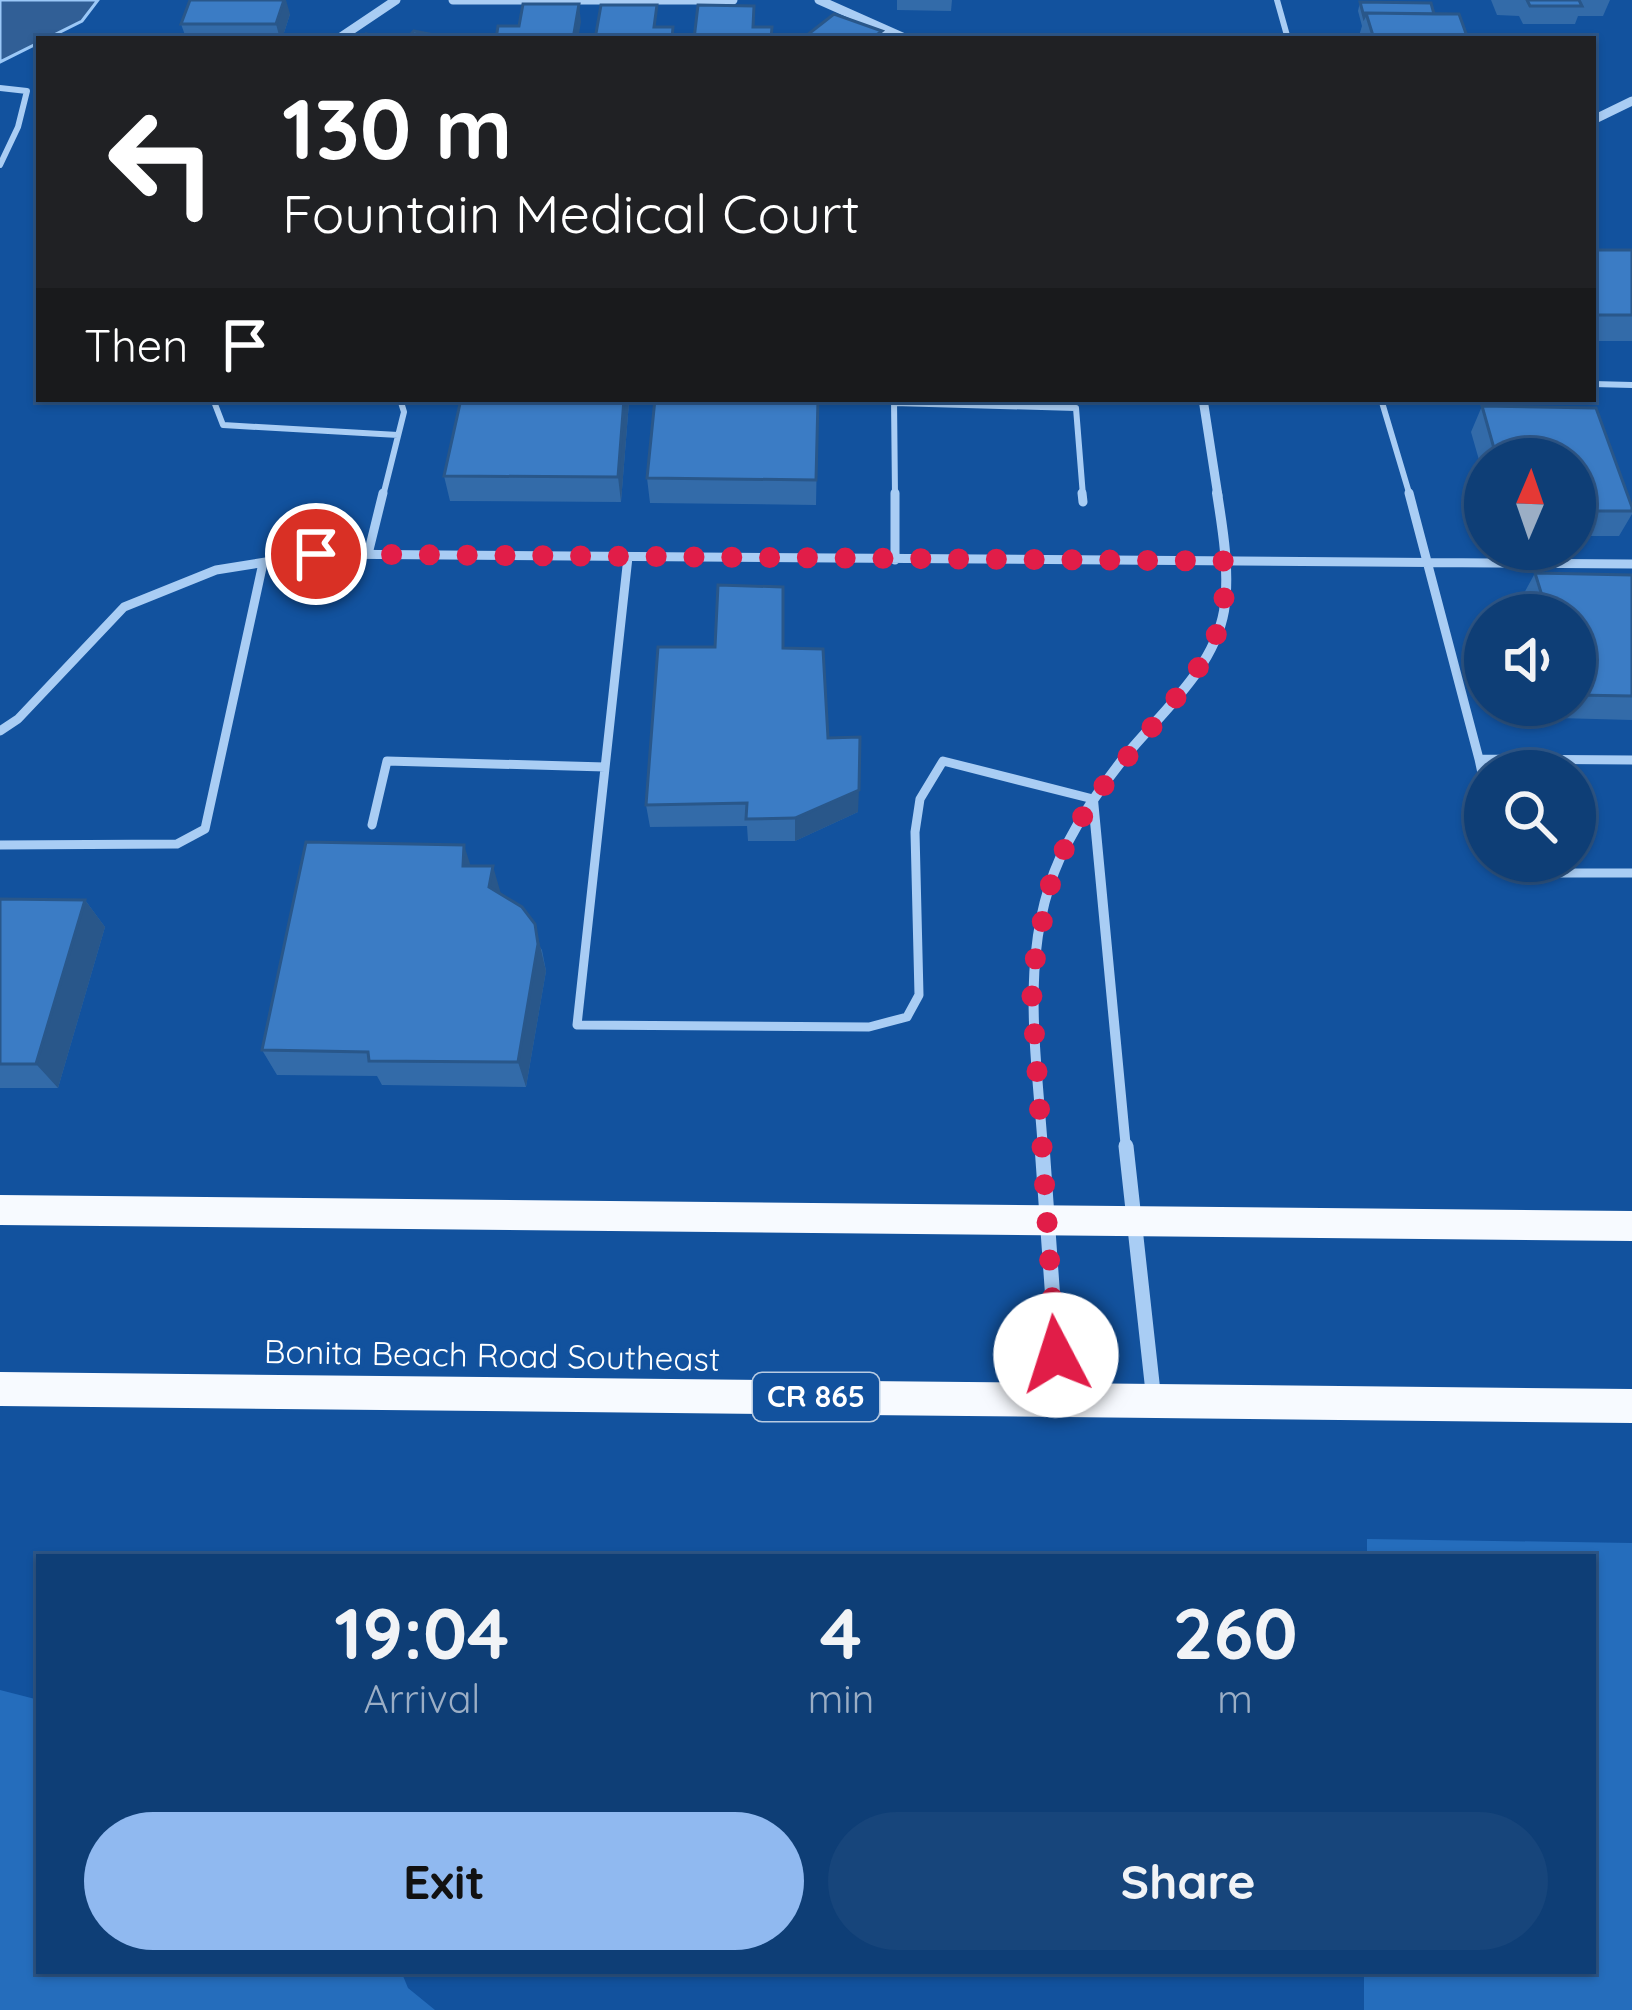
<!DOCTYPE html>
<style>
body{margin:0;font-family:Quicksand,sans-serif;background:#17457b;color:#f1f3f6;height:100vh;display:flex;flex-direction:column;font-size:45px;white-space:nowrap}
*{box-sizing:border-box;margin:0}
p{font-size:39px;color:#9baec5}
.icon{flex:none;width:66px;height:66px;fill:none;stroke:currentColor;stroke-width:2;stroke-linecap:round;stroke-linejoin:round}
.map{position:relative;flex:1;overflow:hidden}
.panel{position:absolute;left:36px;top:1554px;width:1560px;height:420px;display:flex;flex-direction:column;background:#0e3e76;border-radius:0px;box-shadow:0 3px 9px #0004,0 0 0 3px #2e5788}
.panel>*{flex:none}
.top-card{position:absolute;left:36px;top:36px;width:1560px;height:366px;border-radius:0px;box-shadow:0 3px 9px #0004,0 0 0 3px #2e5788;background:#202124;color:#fff;overflow:hidden}
.needle{width:78px;rotate:2deg}
.tools{position:absolute;left:1464px;top:438px;display:grid;gap:24px}
.tools a{display:grid;place-items:center;width:132px;height:132px;border-radius:50%;background:#0e3e76;box-shadow:0 3px 9px #0004,0 0 0 3px #2e5788;font-size:60px}
.pin{position:absolute;display:grid;place-items:center;width:102px;height:102px;color:#fff;margin:-51px;border:6px solid #fff;border-radius:50%;box-shadow:0 3px 12px #0007}
.me{position:absolute;width:132px;margin:-66px;rotate:355deg;stroke-linejoin:round;filter:drop-shadow(0 0 9px #0008)}
.turn{display:flex;align-items:center;gap:42px;height:252px;padding:0 48px;font-size:54px}
.turn .icon{width:156px;height:156px;stroke-width:2.5}
.turn b{display:block;font-size:84px;line-height:102px}
.then{display:flex;align-items:center;height:114px;padding:0 48px;background:#0003;gap:24px;font-size:45px}
.eta{display:flex;justify-content:space-evenly;align-items:center;height:204px;text-align:center}
.eta b{font-size:72px;font-weight:800;line-height:84px}
.cta{display:flex;gap:24px;margin-top:auto;padding:24px 48px}
.cta a{flex:1;height:138px;border-radius:72px;background:#90b9f0;color:#111;font-size:48px;font-weight:800;line-height:138px;text-align:center}
.cta a+a{background:#17457b;color:#f1f3f6}
.map>svg:first-child{display:block}
.green{fill:#256dbc}
.water{fill:#315f96;stroke:#9bc8f7;stroke-width:3}
.lines{fill:none;stroke-linecap:round;stroke-linejoin:round}
.lane-far1{stroke:#a9cdf4;stroke-width:6}
.lane{stroke:#a9cdf4;stroke-width:9}
.street-far2{stroke:#a9cdf4;stroke-width:9}
.street-far1{stroke:#a9cdf4;stroke-width:10}
.street{stroke:#a9cdf4;stroke-width:15}
.primary{fill:#f7faff;fill-rule:evenodd}
.wall{fill:#336ba9}
.shaded-wall{fill:#29578a}
.building{fill:#3b7cc5;stroke:#29578a;stroke-width:3}
.route{stroke:#e11d48;stroke-width:21;stroke-dasharray:0 37.8}
.labels{text-anchor:middle;stroke-width:9;stroke-linejoin:round;paint-order:stroke}
.shield{fill:#12529e;stroke:#b8cbe2;stroke-width:3}
.shield-label{font-size:30px;font-weight:bold;fill:#fff}
.street-label{font-size:33px;fill:#fff;stroke:#12529e}
</style>
<div class="map">
<svg width="1632" height="2010" viewBox="0 0 1632 2010">
<rect width="100%" height="100%" fill="#12529e"/>
<!-- green -->
<path class="green" d="M1367,1539L1632,1543V2010H1364V1971H1593V1557H1367Z
M0,1690L39,1700V1971H401L408,1988L435,2010H0Z"/>
<!-- water -->
<path class="water" d="M0,0H98L82,21L0,62Z"/>
<g class="lines">
<!-- lane-far1 -->
<path class="lane-far1" d="M1277,0L1288,39
M0,88L27,91L18,127L0,165
M1593,384L1632,385
M213,399L223,425L398,435
M894,399L895,496
M1381,399L1410,496
M894,403L1076,408L1083,496
M383,496L404,412L400,399"/>
<!-- lane -->
<path class="lane" d="M895,493V560
M1082,493L1083,502
M1409,493L1479,759
M368,554L383,493
M628,557L577,1025L869,1027L907,1017L919,995L915,832L920,799L943,761L1093,799
M0,731L18,719L124,607L216,570L316,554L1632,564
M1485,787L1479,759L1632,760
M372,825L387,761L605,767
M0,845L177,844L205,829L263,563
M1502,861L1505,873H1632"/>
<!-- street-far2 -->
<path class="street-far2" d="M453,0H733
M819,0L907,39
M338,39L396,0
M1593,120L1632,101
M1203,399L1218,496"/>
<!-- street-far1 -->
<path class="street-far1" d="M1093,800L1126,1149
M1043,1149C1036,1049 1017,937 1067,844C1083,813 1106,780 1128,753C1163,711 1214,668 1224,611C1230,573 1223,530 1217,493"/>
<!-- street -->
<path class="street" d="M1042,1146L1060,1399
M1126,1146L1154,1401"/>
<!-- primary -->
<path class="primary" d="M0,1195L1632,1211V1241L0,1225Z
M0,1372L1632,1389V1423L0,1406Z"/>
</g>
<!-- wall -->
<path class="wall" d="M897,0H952L951,11L897,10Z
M1491,0H1610L1603,16H1578L1575,24H1523L1519,16L1497,15Z
M1360,2L1468,39H1358L1362,26L1358,11Z
M290,14L282,39H154L186,38L181,24Z
M1593,250H1632V341H1593Z
M818,399L816,505L650,503L647,478Z
M629,402L621,502L450,501L444,476Z
M1482,406L1596,408L1632,507V514L1619,536H1575V459H1485V481L1471,432Z
M1535,573L1632,575V720L1558,718L1554,705H1575V615H1528L1522,597Z
M783,648L828,738L858,812L795,841H748L747,826L650,827L646,805Z
M471,866L501,894L542,950L546,971L526,1087L382,1085L377,1076L277,1075L262,1050Z
M0,899L85,900L105,927L58,1088H0Z"/>
<!-- shaded-wall -->
<path class="shaded-wall" d="M284,0H286L290,14L282,39H280L276,24Z
M579,4L581,22L578,39H573Z
M624,399H628L629,402L621,502L618,477Z
M859,790L858,812L795,841V818Z
M464,845L473,873L463,866Z
M493,866L501,894L489,887Z
M85,900L105,927L58,1088L36,1064Z
M535,924L546,971L526,1087L518,1062Z"/>
<!-- building -->
<path class="building" d="M190,0H284L276,24H181Z
M1527,0H1579L1582,6H1530Z
M1360,2L1431,3L1434,14L1366,13L1364,17Z
M523,4H579L573,39H496L498,26H519Z
M601,5H657L654,27H673L672,39H595Z
M698,5L754,6L753,27H772L771,39H694Z
M1366,13L1459,14L1468,39H1374Z
M834,14L882,31L871,39H802Z
M414,31L454,39H406Z
M366,34L391,39H361Z
M1593,250H1632V315H1593Z
M461,399H624L618,477L444,476Z
M655,399H818L816,480L647,478Z
M1482,406L1596,408L1632,507V511H1575V459H1497Z
M1535,573L1632,575V696L1575,695V615H1548Z
M718,585L783,587V648L823,649L828,738L860,737L859,790L795,818L746,819L747,803L646,805L658,647H715Z
M306,842L464,845L463,866H493L489,887L522,907L535,924L538,944L518,1062L369,1061L368,1052L262,1050Z
M0,899L85,900L36,1064H0Z"/>
<g class="lines">
<!-- route -->
<path class="route" d="M316,554L1224,561V610L1213,645L1189,682L1093,799L1066,845L1048,891L1031,982L1056,1355"/>
</g>
<g class="labels">
<!-- shield labels -->
<rect class="shield" x="753" y="1373" width="126" height="48" rx="9"/>
<g class="shield-label">
<text x="816" y="1407">CR 865</text>
</g>
<!-- street labels -->
<g class="street-label">
<text transform="translate(492 1355) rotate(1)" y="12">Bonita Beach Road Southeast</text>
</g>
</g>
</svg>
<div class="tools">
<a><svg class="needle" viewBox="-14 -14 28 28"><path d="M0-13l5 13h-10z" fill="#e53935"/><path d="M0 13l5-13h-10z" fill="#9baec5"/></svg></a>
<a><svg class="icon" aria-label="sound" viewBox="0 0 24 24"><path d="M4 9h4l5-4v14l-5-4H4zM17 9q2 3 0 6"/></svg></a>
<a><svg class="icon" aria-label="search" viewBox="0 0 24 24"><circle cx="10" cy="10" r="6"/><path d="M15 15l6 6"/></svg></a>
</div>
<div class="pin" style="left:316px;top:554px;background:#d93025"><svg class="icon" aria-label="arrive" viewBox="0 0 24 24"><path d="M6 21V4h12l-3 4 3 4H6"/></svg></div>
<svg class="me" style="left:1056px;top:1355px" viewBox="-20 -20 40 40"><circle r="19" fill="#fff"/><path d="M0-13L10 11 0 6-10 11z" fill="#e11d48"/></svg>
<div class="top-card">
<div class="turn"><svg class="icon" aria-label="left" viewBox="0 0 24 24"><path d="M17 20v-9H6M10 6l-5 5 5 5"/></svg><div><b>130 m</b>Fountain Medical Court</div></div>
<div class="then">Then<svg class="icon" aria-label="arrive" viewBox="0 0 24 24"><path d="M6 21V4h12l-3 4 3 4H6"/></svg></div>
</div>
<section class="panel">
<div class="eta">
<div><b>19:04</b><p>Arrival</p></div>
<div><b>4</b><p>min</p></div>
<div><b>260</b><p>m</p></div>
</div>
<div class="cta"><a>Exit</a><a>Share</a></div>
</section>
</div>
